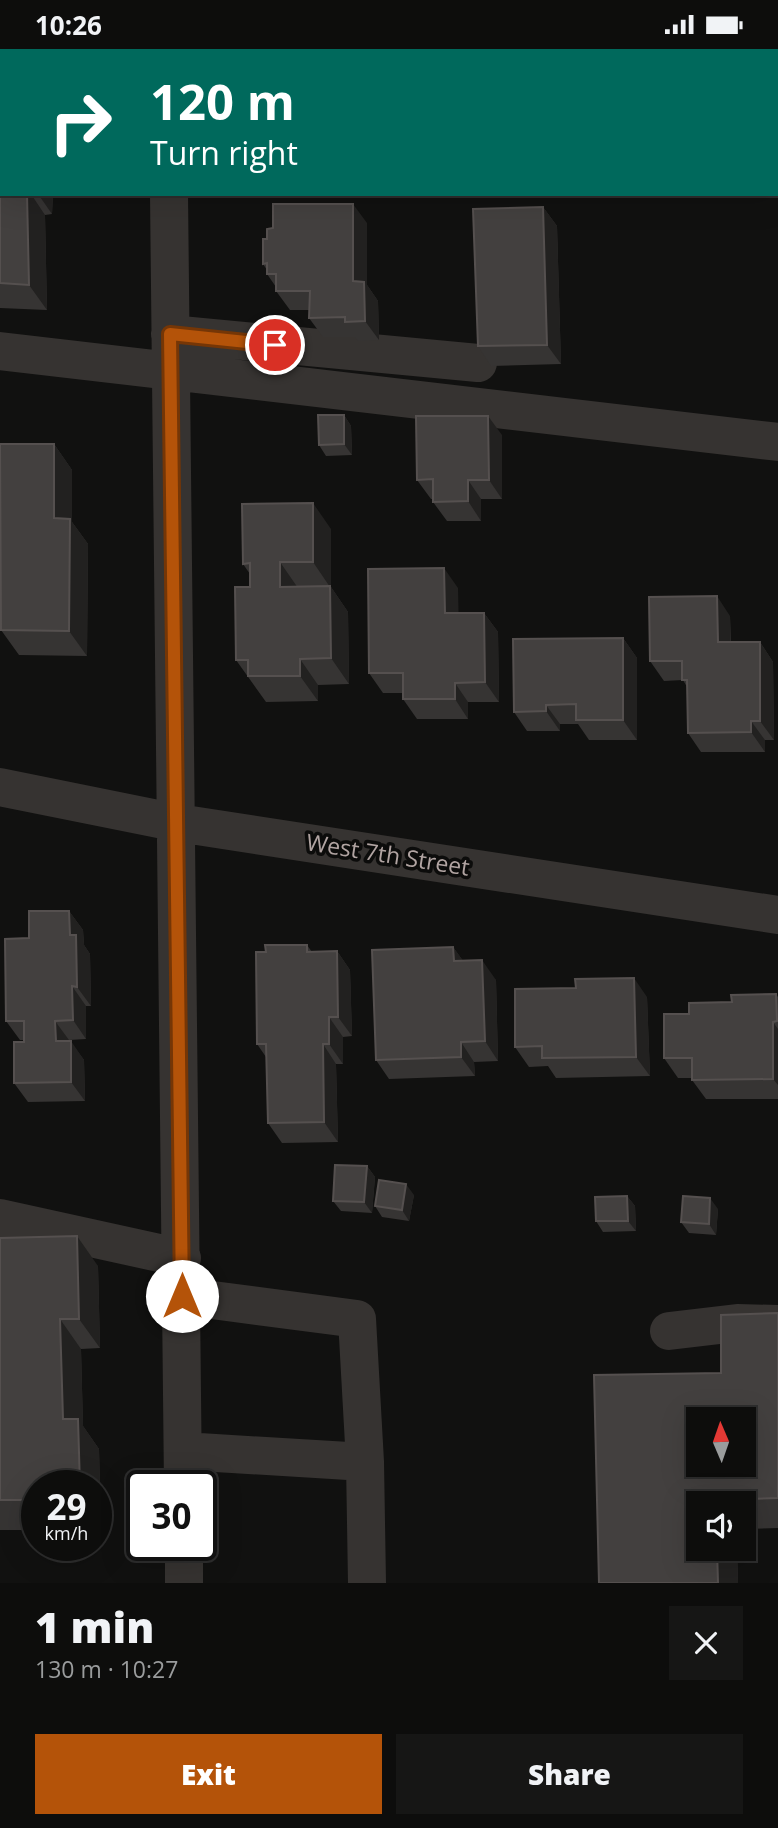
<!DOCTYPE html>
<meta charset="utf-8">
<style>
body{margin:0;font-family:"Open Sans",sans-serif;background:#161615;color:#f1f3f6;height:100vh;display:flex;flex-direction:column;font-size:26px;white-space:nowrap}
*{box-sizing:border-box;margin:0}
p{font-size:23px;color:#9a9c9d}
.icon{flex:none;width:38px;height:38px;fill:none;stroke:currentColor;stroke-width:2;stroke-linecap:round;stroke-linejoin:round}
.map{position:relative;height:1534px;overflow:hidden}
.panel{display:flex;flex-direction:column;background:#0d0d0c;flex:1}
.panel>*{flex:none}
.guide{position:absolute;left:0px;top:0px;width:779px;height:147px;box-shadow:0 7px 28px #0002,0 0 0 2px #2d2d2d;background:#00695c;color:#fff;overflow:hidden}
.needle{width:46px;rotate:358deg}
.buttons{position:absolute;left:686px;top:1358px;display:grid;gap:14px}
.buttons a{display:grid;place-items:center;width:70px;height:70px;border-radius:0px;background:#0d0d0c;box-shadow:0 7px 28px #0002,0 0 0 2px #2d2d2d;font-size:35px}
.speed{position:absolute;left:21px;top:1421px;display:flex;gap:14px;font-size:35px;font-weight:700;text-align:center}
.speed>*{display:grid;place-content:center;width:91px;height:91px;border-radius:50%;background:#0d0d0c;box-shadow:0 7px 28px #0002,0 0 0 2px #2d2d2d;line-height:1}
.speed small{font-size:18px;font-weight:400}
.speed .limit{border:4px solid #111;border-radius:10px;background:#fff;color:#111}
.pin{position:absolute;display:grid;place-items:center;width:60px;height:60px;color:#fff;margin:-30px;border:4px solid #fff;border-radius:50%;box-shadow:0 2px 7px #0007}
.me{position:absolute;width:77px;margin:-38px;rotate:0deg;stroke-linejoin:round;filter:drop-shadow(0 0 5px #0008)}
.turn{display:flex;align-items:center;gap:24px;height:147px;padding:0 35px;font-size:32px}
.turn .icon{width:91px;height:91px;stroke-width:2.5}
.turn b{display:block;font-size:49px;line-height:60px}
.round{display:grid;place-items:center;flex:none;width:74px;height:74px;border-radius:0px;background:#161615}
.summary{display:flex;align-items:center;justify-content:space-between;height:119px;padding:0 35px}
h1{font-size:42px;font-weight:800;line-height:52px}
.primary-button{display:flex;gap:14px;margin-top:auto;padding:14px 35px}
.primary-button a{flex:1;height:80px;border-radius:0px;background:#b45309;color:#fff;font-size:28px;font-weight:800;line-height:80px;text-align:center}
.primary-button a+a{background:#161615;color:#f1f3f6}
.status{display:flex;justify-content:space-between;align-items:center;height:49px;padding:0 35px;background:#0d0d0c;direction:ltr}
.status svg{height:19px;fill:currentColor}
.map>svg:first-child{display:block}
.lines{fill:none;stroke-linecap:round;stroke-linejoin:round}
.minor{stroke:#363331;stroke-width:38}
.wall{fill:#363433}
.shaded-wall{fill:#222120}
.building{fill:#43403f;stroke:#55504f;stroke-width:2;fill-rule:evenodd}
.route-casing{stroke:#753606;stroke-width:18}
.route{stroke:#b45309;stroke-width:12}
.labels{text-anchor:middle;stroke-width:7;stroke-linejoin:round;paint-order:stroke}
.street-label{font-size:23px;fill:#b1a4a2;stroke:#0c0c0b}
</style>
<div class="status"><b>10:26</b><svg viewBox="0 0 49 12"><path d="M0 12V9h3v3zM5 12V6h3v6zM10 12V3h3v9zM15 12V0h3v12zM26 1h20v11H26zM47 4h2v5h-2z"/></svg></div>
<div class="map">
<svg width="778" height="1534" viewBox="0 0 778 1534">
<rect width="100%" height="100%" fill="#111110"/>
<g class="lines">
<!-- minor -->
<path class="minor" d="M169,0V2
M169,145L183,1437
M170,285L478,314
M0,302L778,393
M0,738L178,774L778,866
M0,1169L182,1209
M182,1247L357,1270L365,1413L183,1402
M669,1282L737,1274L778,1275
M365,1413L367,1534
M184,1496V1534"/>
</g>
<!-- wall -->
<path class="wall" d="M0,0H27V2H2V16H0Z
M583,0H770V2H584Z
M0,70L2,145H53L52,165L45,166L47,261L0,259Z
M385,145H405V147H386Z
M543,158L557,177L561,315L491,317L478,297Z
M367,174V236L378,252L379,291L358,292L355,288H323L309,269V261H290L276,242V238L267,225V221L263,215Z
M344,366L351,377L352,406L326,407L319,396Z
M502,386V450H481V472H447L433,453V450H431L417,431Z
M0,395H54L72,421V473L88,495L87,607L19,606L1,581L2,547L0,545Z
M331,480V538L348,563L349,635L318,636V652L266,653L236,611L250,538V525L243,515Z
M458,539V564H484L498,583L499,653H468V670H417L403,650V644H383L369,624Z
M730,567L731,593H760L773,613L774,691H765V703H701L688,684L687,638L683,631L664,632L650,612Z
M623,589L637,609V691H589L578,675H560V682H527L514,663Z
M69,862L83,881L84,896L90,905L91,957H86V990L69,991L84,1011L85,1052L28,1053L14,1034L24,991H20L6,972Z
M307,896L312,903L337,902L350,921L352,987L343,988V1015H336L338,1093L282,1094L268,1074L266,1008L257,995L266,903Z
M453,898L463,912L496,931L498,1012L474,1013L475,1027L389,1030L376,1011Z
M776,945L778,948V1050H706L692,1031V1029H678L664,1009L689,965L732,953Z
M647,948L650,1027L556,1029L548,1017L529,1018L515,998Z
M367,1117L375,1128L372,1164L341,1162L333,1152Z
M414,1146L409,1172L382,1168L375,1157Z
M627,1147L635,1157L636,1182L603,1183L596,1172Z
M718,1160L716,1186L689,1184L681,1173Z
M0,1189L98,1217L100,1299L81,1300L83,1377L99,1400L101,1479H96V1437H37V1481H0Z
M778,1264V1479L744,1480V1454H698L737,1500L738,1534H599L721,1324Z"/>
<!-- shaded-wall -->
<path class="shaded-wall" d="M16,0H27V2H17Z
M754,0H770V2H754Z
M27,145H31L45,166L47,261L29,236Z
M38,145H53L52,165Z
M353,155L367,174V236L378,252L379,291L365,272L353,232Z
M543,158L557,177L561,315L547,296Z
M344,366L351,377L352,406L344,395Z
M488,367L502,386V450L489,431Z
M54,395L72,421V473L88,495L87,607L69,582L54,469Z
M468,431L481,450V472L468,452Z
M313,454L331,480V538L348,563L349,635L331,609L330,538L313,513Z
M280,513L298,539L280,538Z
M444,519L458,539L459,584L445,564Z
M717,547L730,567L731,613L718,593Z
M484,564L498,583L499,653L485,633Z
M623,589L637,609V691L623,671Z
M760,593L773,613L774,691L760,672Z
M300,610L318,636V652L300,627Z
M455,634L468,653V670L455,650Z
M546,656L560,675V682L546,662Z
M751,672L765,691V703L751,683Z
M69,862L83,881L84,896L90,905L91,957L77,938L70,886Z
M453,898L467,917L454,912Z
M337,902L350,921L352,987L338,968Z
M482,911L496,931L498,1012L485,992Z
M634,929L647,948L650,1027L636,1008Z
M72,937L86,957V990L73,971Z
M329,968L343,988V1015L329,995Z
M55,972L69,991L70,1012L56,992Z
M773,973L778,980V1036L773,1030Z
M71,992L84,1011L85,1052L71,1033Z
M461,993L474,1013L475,1027L461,1008Z
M323,995L336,1015L338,1093L324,1073Z
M367,1117L375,1128L372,1164L364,1153Z
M406,1135L414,1146L409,1172L402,1161Z
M627,1147L635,1157L636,1182L628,1172Z
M710,1149L718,1160L716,1186L709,1175Z
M77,1187L98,1217L100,1299L79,1270Z
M60,1270L81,1300L83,1377L99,1400L101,1479L96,1473V1437H80L63,1370Z
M717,1500H737L738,1534H718Z"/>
<!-- building -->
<path class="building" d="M614,0H672V2H615Z
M692,0H754V2H692Z
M0,70H2V145H27L29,236L0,234Z
M273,155H353V232L364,233L365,272L345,273V268L309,269L310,242H276V225H267V214L263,215V190H267V180L273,179Z
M543,158L547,296L478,297L473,160Z
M318,366H344V395L319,396Z
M416,367H488L489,431H468V452L433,453V430L417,431Z
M0,395H54V469L70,470L69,582L1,581Z
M313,454V513H280V538L330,537L331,609L300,610V627H248V611H236L235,538H250V514L243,515L242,455Z
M444,519L445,564H484L485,633L455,634V650H403V624H369L368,520Z
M717,547L718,593H760V672H751V683L688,684L687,631H682V612H650L649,548Z
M623,589V671H576V655L546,656V662L514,663L513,590Z
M29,862H69L70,886H76L77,938L72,937L73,971L55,972L56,992H71V1033L14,1034V993H24V972H6L5,890L29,889Z
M265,896H307V903L337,902L338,968H329V995H323L324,1073L268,1074L266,995H257L256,903H266Z
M453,898L454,912L482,911L485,992L461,993V1008L376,1011L372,901Z
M634,929L636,1008L542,1009V997L515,998V940L576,939L575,930Z
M776,945L777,972L773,973V1030L692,1031V1009H664V965H689V954L732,953L731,946Z
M335,1116L367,1117L364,1153L333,1152Z
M379,1131L406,1135L402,1161L375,1157Z
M627,1147L628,1172H596L595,1148Z
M683,1147L710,1149L709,1175L681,1173Z
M77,1187L79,1270H60L63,1370H78L80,1437H37V1451H0V1189Z
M778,1264V1449L716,1451V1454H698V1500H717L718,1534H599L594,1326L721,1324V1266ZM698,1370H744V1416H698Z"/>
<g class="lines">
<!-- route casing -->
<g class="route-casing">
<path id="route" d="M182,1247L170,285L275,296"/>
</g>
<!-- route -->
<use href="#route" class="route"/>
</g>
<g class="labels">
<!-- street labels -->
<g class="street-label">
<text transform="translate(388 806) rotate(9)" y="8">West 7th Street</text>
</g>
</g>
</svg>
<div class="buttons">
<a><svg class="needle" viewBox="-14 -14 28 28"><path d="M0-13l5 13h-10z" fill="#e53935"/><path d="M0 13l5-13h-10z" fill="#9a9c9d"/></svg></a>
<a><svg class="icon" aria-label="sound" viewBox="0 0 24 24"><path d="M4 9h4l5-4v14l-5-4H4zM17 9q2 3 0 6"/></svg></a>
</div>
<div class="speed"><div>29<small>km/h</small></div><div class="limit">30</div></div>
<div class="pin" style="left:275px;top:296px;background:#d93025"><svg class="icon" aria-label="arrive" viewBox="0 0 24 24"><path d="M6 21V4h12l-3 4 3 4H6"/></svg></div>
<svg class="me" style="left:182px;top:1247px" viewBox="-20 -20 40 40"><circle r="19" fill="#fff"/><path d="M0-13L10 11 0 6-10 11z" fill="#b45309"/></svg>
<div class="guide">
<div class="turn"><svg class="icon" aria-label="right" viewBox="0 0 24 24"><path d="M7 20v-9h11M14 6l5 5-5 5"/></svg><div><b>120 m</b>Turn right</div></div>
</div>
</div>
<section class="panel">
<div class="summary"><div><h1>1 min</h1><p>130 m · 10:27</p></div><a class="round"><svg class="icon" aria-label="close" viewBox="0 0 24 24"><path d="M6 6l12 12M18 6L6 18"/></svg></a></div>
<div class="primary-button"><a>Exit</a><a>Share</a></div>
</section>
